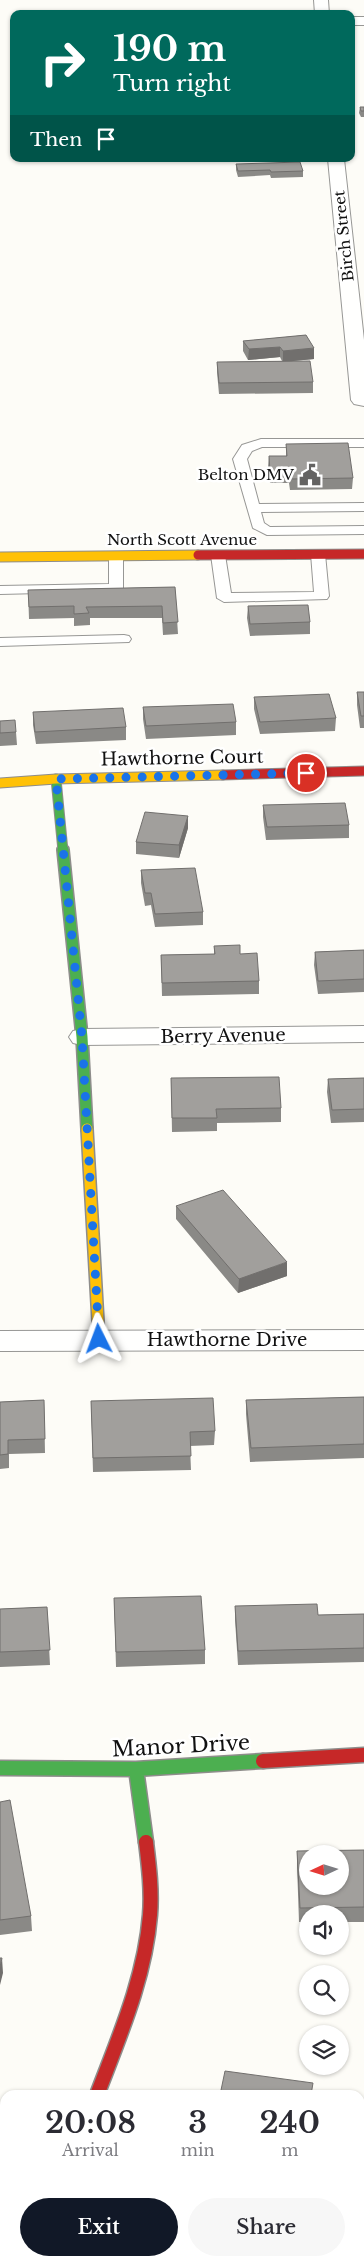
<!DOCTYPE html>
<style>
body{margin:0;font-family:"Libre Baskerville",serif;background:#f7f7f7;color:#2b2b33;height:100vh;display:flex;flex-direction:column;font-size:19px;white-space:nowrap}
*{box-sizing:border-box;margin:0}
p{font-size:16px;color:#7c7c81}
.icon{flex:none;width:28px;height:28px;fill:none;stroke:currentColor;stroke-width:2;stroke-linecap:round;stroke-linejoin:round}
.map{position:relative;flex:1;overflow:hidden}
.side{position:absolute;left:0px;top:2090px;width:365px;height:176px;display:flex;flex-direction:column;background:#fff;border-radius:15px 15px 0 0;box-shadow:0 1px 4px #0004}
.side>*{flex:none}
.hud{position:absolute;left:10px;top:10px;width:345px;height:152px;border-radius:10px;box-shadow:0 1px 4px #0004;background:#00695c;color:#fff;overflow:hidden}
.needle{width:32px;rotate:266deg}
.fabs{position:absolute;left:299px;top:1845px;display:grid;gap:10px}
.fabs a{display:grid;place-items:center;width:50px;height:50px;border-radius:50%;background:#fff;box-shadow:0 1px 4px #0004;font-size:25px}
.pin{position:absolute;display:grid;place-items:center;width:42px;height:42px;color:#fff;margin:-21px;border:2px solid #fff;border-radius:50%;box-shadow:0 1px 5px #0007}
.me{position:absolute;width:55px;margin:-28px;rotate:357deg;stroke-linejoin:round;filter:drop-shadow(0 0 4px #0008)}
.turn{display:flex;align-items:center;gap:18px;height:105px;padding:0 20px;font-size:22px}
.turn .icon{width:65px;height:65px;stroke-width:2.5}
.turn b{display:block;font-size:35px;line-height:42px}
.then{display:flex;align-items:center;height:48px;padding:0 20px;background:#0003;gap:10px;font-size:19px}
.eta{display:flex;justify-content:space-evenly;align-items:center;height:85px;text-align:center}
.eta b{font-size:30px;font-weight:600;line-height:35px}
.primary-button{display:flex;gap:10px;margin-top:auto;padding:10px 20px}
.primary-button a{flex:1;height:58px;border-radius:30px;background:#111827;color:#fff;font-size:20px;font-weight:600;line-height:58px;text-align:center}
.primary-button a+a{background:#f7f7f7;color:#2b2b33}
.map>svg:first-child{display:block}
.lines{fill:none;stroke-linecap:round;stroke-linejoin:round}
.lane-casing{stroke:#979795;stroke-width:2}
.street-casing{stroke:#979795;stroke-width:2}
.fast-far2-casing{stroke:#8e8d8b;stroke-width:11}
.fast-far1-casing{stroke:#8e8d8b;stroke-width:14}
.fast-casing{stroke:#8e8d8b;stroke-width:17}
.slow-far1-casing{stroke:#8e8d8b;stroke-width:11}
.slow-casing{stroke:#8e8d8b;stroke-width:14}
.jam-far1-casing{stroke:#8e8d8b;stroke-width:11}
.jam-casing{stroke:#8e8d8b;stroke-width:17}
.lane{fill:#fffffe;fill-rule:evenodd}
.street{fill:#fffffe;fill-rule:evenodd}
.fast-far2{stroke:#4caf50;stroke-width:9}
.fast-far1{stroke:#4caf50;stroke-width:11}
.fast{stroke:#4caf50;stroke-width:14}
.slow-far1{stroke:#ffc107;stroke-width:9}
.slow{stroke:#ffc107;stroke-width:11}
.jam-far1{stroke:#c62828;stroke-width:9}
.jam{stroke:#c62828;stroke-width:14}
.wall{fill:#8a8986}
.shaded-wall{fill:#716f6d}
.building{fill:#a19f9c;stroke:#716f6d;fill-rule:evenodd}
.route{stroke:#1a73e8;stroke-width:9;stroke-dasharray:0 16.2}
.labels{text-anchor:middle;stroke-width:5;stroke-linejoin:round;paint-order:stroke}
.far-street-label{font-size:15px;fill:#111;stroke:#fff}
.far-poi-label{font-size:15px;fill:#111;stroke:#fff;text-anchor:end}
.street-label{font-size:18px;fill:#111;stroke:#fff}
.near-street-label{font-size:21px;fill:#111;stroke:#fff}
</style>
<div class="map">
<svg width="364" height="2266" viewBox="0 0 364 2266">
<rect width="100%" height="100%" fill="#fdfcf7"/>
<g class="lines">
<!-- lane casing -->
<g class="lane-casing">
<path id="lane" d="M261,439H364V447H262L252,451L247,459L259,504L364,503V511L261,512L264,523L270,527L364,526V534L267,535L253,528L233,459L242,445Z
M318,550L325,554L329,596L327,599L224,602L217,598L211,555L213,552L218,551L225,555L231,593L314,592L311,554Z
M116,552L123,556V588L121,591L0,594V586L109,584V556Z
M124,635L129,636L131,639L129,642L0,646V638Z"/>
</g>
<!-- street casing -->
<g class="street-casing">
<path id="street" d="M314,0H328L329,14H315Z
M351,17H364V25H351Z
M328,159H344L364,340V406L354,404L351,400Z
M364,1026V1042L82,1045L73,1043L69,1037L73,1031L82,1029Z
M364,1330V1350L0,1351V1331Z
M14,2261H54L53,2266H13Z"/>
</g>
<!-- fast-far2 casing -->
<g class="fast-far2-casing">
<path id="fast-far2" d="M56,779L63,851"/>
</g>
<!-- fast-far1 casing -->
<g class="fast-far1-casing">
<path id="fast-far1" d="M63,850L82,1037L87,1129"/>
</g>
<!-- fast casing -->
<g class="fast-casing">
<path id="fast" d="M0,1768L136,1769L263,1761
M136,1769L146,1842"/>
</g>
<!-- slow-far1 casing -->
<g class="slow-far1-casing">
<path id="slow-far1" d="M0,557L198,555
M0,783L56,779L223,775"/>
</g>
<!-- slow casing -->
<g class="slow-casing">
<path id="slow" d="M87,1129L99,1339"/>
</g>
<!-- jam-far1 casing -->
<g class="jam-far1-casing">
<path id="jam-far1" d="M198,555L364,554
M223,775L364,771"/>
</g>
<!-- jam casing -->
<g class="jam-casing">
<path id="jam" d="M263,1761L364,1755
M97,2095C119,2037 145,1978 150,1915C152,1891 149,1866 146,1842"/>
</g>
<!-- lane -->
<use href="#lane" class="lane"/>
<!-- street -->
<use href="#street" class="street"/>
<!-- fast-far2 -->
<use href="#fast-far2" class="fast-far2"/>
<!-- fast-far1 -->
<use href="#fast-far1" class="fast-far1"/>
<!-- fast -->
<use href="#fast" class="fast"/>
<!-- slow-far1 -->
<use href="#slow-far1" class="slow-far1"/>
<!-- slow -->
<use href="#slow" class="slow"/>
<!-- jam-far1 -->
<use href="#jam-far1" class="jam-far1"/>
<!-- jam -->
<use href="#jam" class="jam"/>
</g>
<!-- wall -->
<path class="wall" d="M360,107H364V117H361L359,113Z
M227,159H247L228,160Z
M236,164L303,171V177L271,178L270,175L238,177L236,170Z
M306,335L314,359L292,361L313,382V393L219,394L217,372V362L282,361L280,357L248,360L243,351V341Z
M286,444L353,478L352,489L290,490L289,483H270L268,467L269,456H286Z
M175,587L178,634L163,635L162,618H90V625L74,626V618L29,619L28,590Z
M248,606L310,622V634L250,636L247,618Z
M357,692H364V728H360L357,705Z
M254,697L336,718L335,731L260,734L254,709Z
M143,707L236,722V735L146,739L143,719Z
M33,712L126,727V740L36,744L33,725Z
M0,721L16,732L17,745L0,746Z
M263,805L349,825V838L266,840L263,817Z
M188,816V828L179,858L136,854V842Z
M141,870L203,912V925L155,927L151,905L145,906L141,883Z
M214,946L259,981V994L162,996L161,955L214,954Z
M364,950V992L318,994L314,965L315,952Z
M171,1078L281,1108V1122L217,1123V1131L172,1132Z
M364,1078V1122L331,1123L327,1092L328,1079Z
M176,1206L287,1276L238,1293L176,1219Z
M364,1397V1458L250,1462L246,1414V1400Z
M44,1400L45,1453L9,1454V1468L0,1469V1402Z
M91,1401L215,1431L214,1445L190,1446L191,1470L93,1472Z
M114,1598L205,1650V1664L116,1667Z
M235,1606L318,1615L364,1614V1662L238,1665L235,1620Z
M47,1607L50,1665L0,1667V1609Z
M0,1802L31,1916L32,1931L0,1935Z
M364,1850V1922H340V1914H308V1922H299L297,1865V1851Z"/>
<!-- shaded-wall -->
<path class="shaded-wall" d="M280,347V357L248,360L249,349Z
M314,348V359L283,362V351Z
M188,816V828L179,858V845Z
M287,1262V1276L238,1293L239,1279Z
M2,1958L3,1973L0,1985V1967Z"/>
<!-- building -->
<path class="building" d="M360,107H364V111H361Z
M300,162L303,171L271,172L270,170L238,171L236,164Z
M306,335L314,348L283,351L280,347L249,349L243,341Z
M310,361L313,382L219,383L217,362Z
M348,443L353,478L290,479L289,471L270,472L269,456H287L286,444Z
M175,587L178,622L163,623L162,606L86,607L89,613L74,614V606L29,607L28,590Z
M308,605L310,622L250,624L248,606Z
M357,692H364V716H361Z
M329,694L336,718L260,722L254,697Z
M233,704L236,722L146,726L143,707Z
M123,708L126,727L35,732L33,712Z
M15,720L16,732L0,733V721Z
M345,803L349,825L267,827L263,805Z
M145,812L188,816L179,845L136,842Z
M195,868L203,912L155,914L151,893H145L141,870Z
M240,945V954L257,953L259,981L162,983L161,955L215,954L214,946Z
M364,950V979L318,981L315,952Z
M279,1077L281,1108L216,1109L217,1118H172L171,1078Z
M364,1078V1109L332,1110L328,1079Z
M223,1190L287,1262L239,1279L176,1206Z
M364,1397V1444L251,1448L246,1400Z
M213,1398L215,1431L190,1432L191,1456L93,1458L91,1401Z
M44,1400L45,1439L8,1440V1454L0,1455V1402Z
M201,1596L205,1650L116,1652L114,1598Z
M317,1604L318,1615L364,1614V1648L238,1651L235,1606Z
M47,1607L50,1650L0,1652V1609Z
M10,1800L31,1916L0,1920V1802Z
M364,1850V1907L300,1908L297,1851ZM308,1854H340V1886H308Z
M0,1958H2L0,1967Z
M225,2071L313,2083L311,2095H220Z"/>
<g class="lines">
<!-- route -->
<path class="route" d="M99,1339L82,1037L56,779L306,773"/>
</g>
<!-- icons -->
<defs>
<g id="civic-bare" transform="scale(1.725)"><path d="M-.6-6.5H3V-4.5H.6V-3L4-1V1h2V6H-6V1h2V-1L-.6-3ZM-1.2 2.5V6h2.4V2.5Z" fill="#646362" stroke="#fff" stroke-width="2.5" paint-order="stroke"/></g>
</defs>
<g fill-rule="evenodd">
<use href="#civic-bare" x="310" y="475"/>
</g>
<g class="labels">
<!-- far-street labels -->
<g class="far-street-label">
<text transform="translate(344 236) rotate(-96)" y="5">Birch Street</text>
<text x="182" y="545">North Scott Avenue</text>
</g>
<!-- far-poi labels -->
<g class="far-poi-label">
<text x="294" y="480">Belton DMV</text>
</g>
<!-- street labels -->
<g class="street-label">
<text transform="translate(182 758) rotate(-1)" y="6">Hawthorne Court</text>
<text transform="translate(223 1036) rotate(-1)" y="6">Berry Avenue</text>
<text x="227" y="1346">Hawthorne Drive</text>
</g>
<!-- near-street labels -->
<g class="near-street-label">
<text transform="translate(181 1746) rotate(-3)" y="7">Manor Drive</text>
</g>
</g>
</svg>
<div class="fabs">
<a><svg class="needle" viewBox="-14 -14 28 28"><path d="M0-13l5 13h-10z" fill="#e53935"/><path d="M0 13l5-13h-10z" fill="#7c7c81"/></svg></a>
<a><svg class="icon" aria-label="sound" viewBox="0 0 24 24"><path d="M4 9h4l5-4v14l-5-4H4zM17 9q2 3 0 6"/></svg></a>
<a><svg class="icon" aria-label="search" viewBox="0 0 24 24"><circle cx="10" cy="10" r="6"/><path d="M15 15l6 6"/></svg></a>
<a><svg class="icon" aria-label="layers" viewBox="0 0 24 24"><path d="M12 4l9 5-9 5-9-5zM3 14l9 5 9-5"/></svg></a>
</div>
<div class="pin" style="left:306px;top:773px;background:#d93025"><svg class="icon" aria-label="arrive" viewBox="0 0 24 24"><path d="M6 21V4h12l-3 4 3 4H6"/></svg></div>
<svg class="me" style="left:99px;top:1339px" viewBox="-20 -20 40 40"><path d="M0-17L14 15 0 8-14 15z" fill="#1a73e8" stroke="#fff" stroke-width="4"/></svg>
<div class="hud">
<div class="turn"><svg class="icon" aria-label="right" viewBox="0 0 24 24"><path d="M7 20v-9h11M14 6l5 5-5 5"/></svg><div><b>190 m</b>Turn right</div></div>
<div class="then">Then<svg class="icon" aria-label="arrive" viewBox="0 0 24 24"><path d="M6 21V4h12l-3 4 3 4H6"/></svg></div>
</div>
<section class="side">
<div class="eta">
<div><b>20:08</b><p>Arrival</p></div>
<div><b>3</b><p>min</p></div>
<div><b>240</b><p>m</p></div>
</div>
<div class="primary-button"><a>Exit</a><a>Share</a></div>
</section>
</div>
